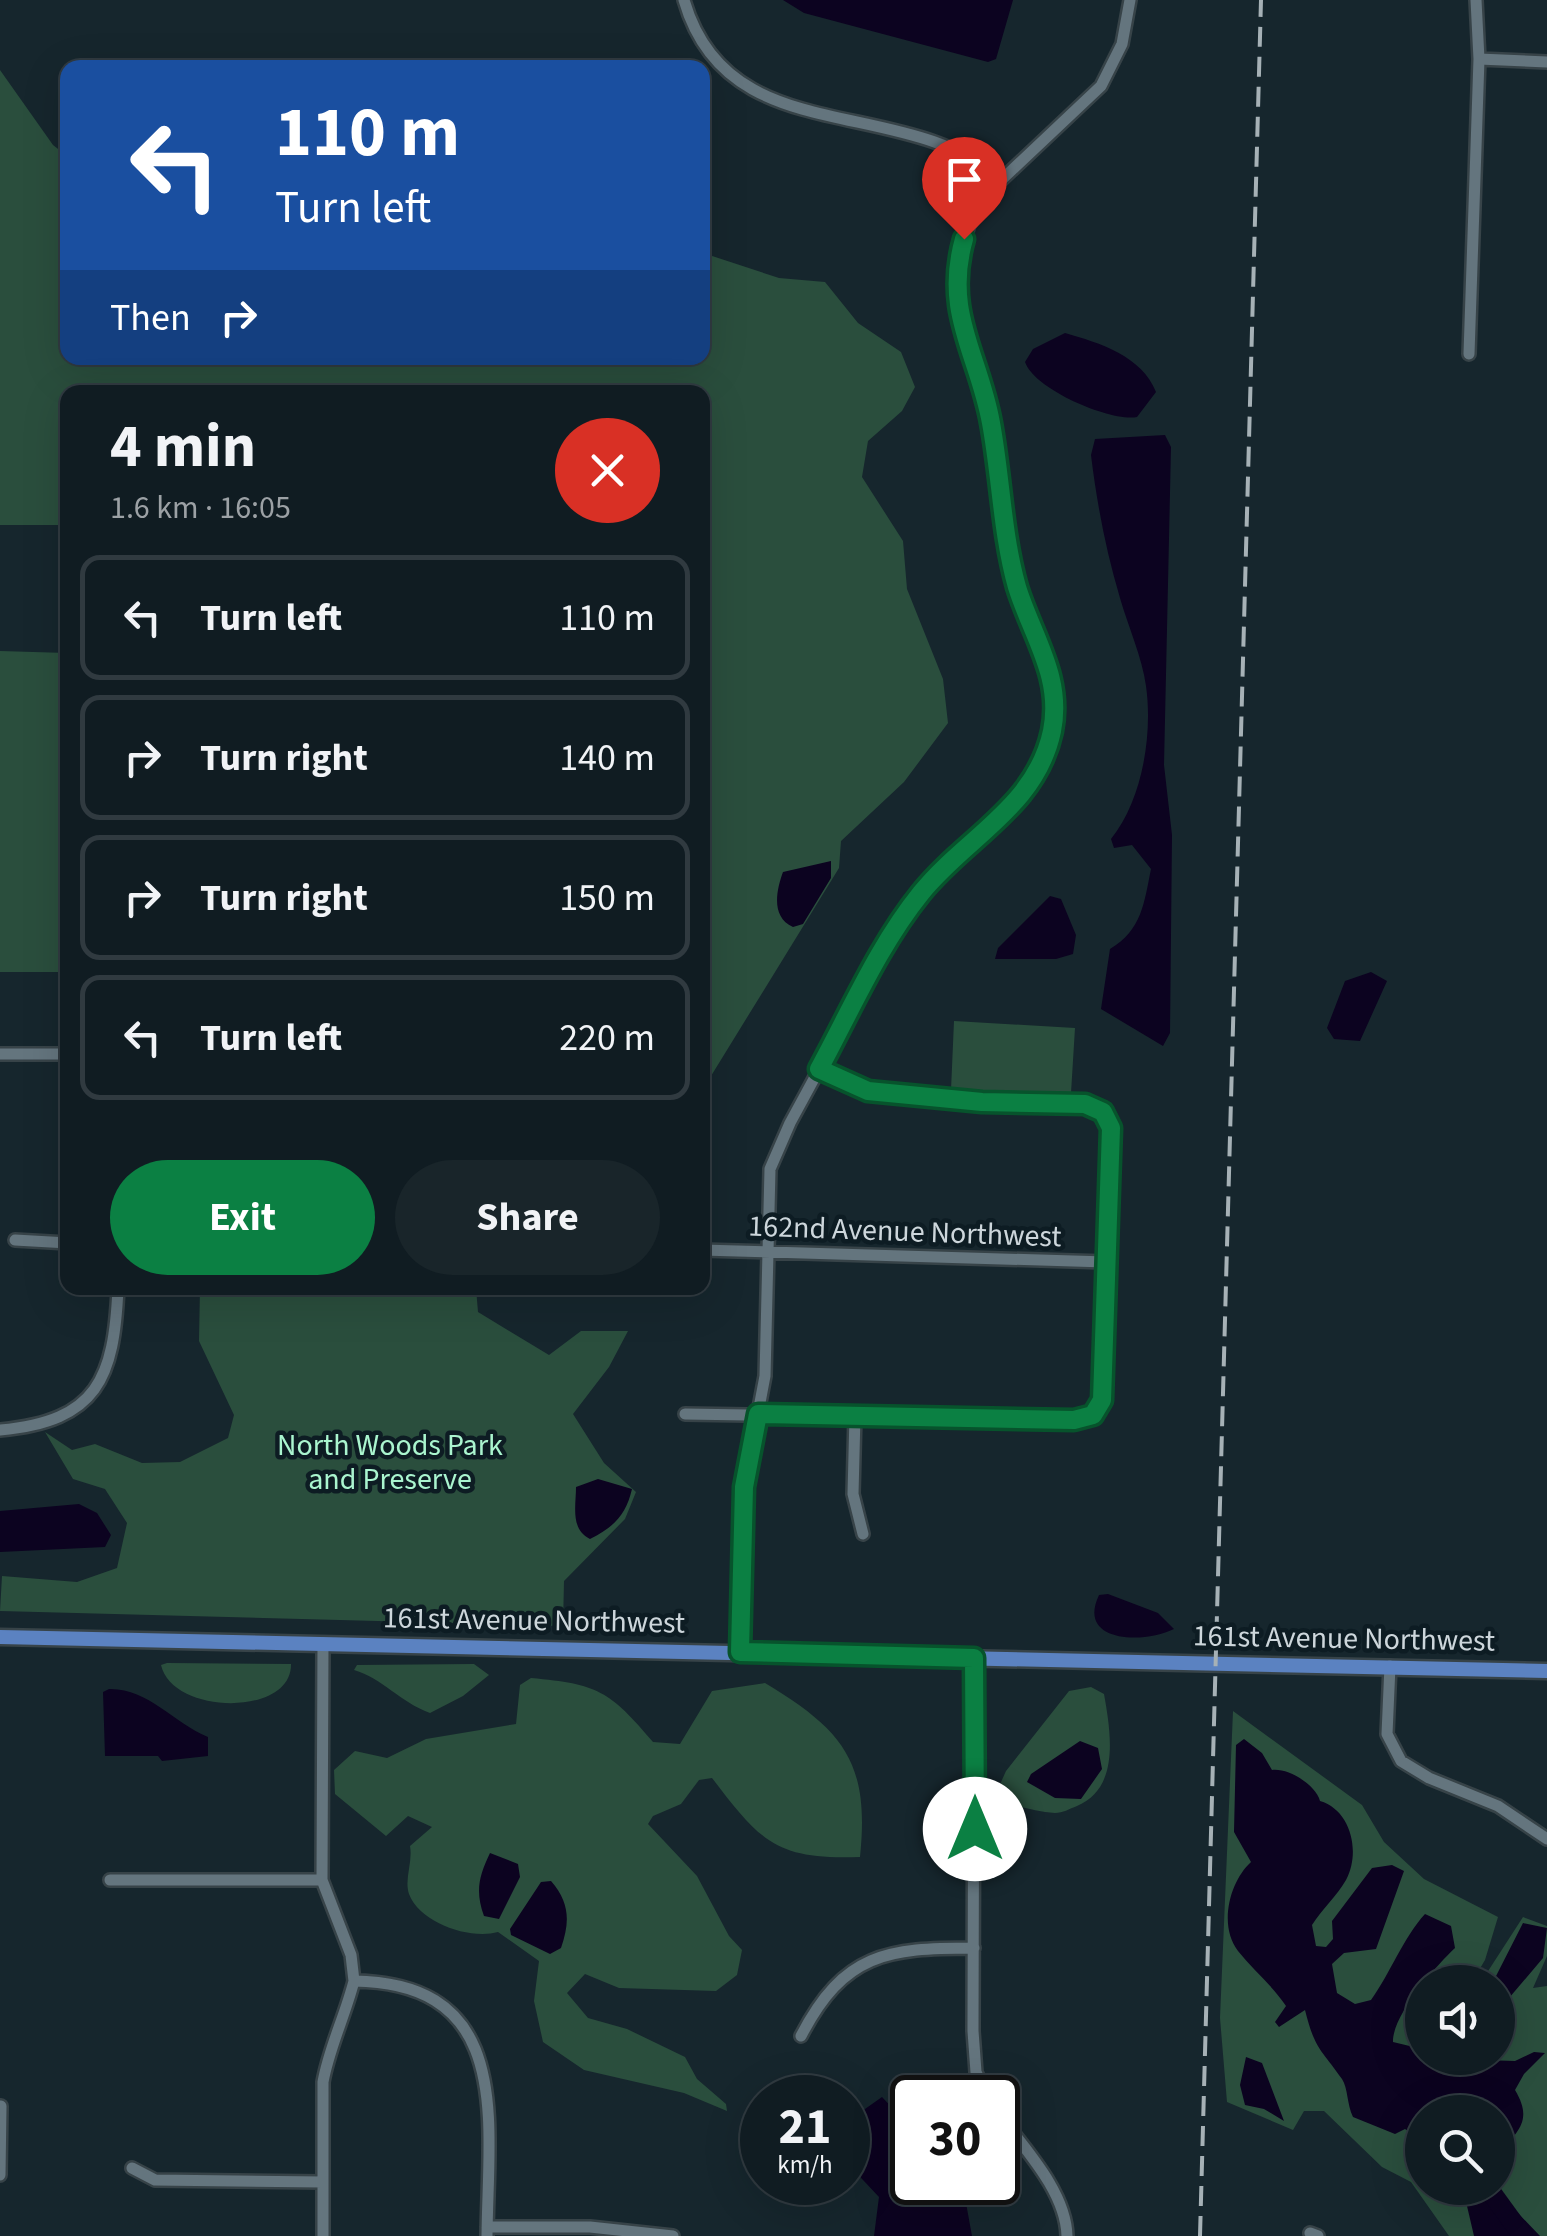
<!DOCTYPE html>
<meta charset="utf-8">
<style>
body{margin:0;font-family:"Source Sans 3",sans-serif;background:#19252a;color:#f1f3f6;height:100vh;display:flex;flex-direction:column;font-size:38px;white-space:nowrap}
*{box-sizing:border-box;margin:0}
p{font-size:32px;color:#9ca1a5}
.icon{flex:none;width:55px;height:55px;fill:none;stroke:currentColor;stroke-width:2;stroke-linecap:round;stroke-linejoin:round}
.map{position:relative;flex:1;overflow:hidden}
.details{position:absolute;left:60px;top:385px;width:650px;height:910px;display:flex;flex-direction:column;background:#101c22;border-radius:20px;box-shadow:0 10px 40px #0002,0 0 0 2px #303a40}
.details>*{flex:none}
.top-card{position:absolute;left:60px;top:60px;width:650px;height:305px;border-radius:20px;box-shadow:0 10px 40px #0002,0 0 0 2px #303a40;background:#1a4fa0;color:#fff;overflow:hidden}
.tools{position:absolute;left:1405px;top:1965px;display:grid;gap:20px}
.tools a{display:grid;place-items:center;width:110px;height:110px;border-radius:50%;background:#101c22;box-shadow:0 10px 40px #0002,0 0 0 2px #303a40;font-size:50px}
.speed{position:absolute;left:740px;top:2075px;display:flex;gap:20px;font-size:50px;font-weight:700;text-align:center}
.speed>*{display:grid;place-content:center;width:130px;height:130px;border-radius:50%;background:#101c22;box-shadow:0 10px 40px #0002,0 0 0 2px #303a40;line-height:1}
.speed small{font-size:25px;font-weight:400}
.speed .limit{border:5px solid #111;border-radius:15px;background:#fff;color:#111}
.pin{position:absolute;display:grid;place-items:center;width:85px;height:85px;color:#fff;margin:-102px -42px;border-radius:50% 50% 50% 0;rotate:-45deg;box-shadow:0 0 10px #0007}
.pin .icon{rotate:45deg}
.me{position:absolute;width:110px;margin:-55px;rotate:0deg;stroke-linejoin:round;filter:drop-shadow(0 0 8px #0008)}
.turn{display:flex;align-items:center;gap:35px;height:210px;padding:0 50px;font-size:45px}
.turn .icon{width:130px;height:130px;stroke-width:2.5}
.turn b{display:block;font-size:70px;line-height:85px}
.then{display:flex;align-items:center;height:95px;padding:0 50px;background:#0003;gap:20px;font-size:38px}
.round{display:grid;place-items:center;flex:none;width:105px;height:105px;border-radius:52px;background:#19252a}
.overview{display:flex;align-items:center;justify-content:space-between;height:170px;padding:0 50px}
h1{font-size:60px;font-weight:700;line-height:75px}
.cta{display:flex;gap:20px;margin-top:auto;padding:20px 50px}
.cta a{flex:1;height:115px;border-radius:60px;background:#0b8043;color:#fff;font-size:40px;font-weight:700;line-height:115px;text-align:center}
.cta a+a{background:#19252a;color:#f1f3f6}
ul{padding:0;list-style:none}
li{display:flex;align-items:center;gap:30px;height:125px;margin:0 20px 15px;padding:0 30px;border:5px solid #303a40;border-radius:20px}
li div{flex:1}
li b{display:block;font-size:38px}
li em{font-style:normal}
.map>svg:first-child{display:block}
.green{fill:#2a4e3d;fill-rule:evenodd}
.water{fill:#0c0320}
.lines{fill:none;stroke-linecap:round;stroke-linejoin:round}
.river{stroke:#0c0320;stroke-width:20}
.minor-casing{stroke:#374348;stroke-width:16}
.major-casing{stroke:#374348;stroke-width:19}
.minor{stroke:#64757e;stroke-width:11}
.major{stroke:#5b82c1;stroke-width:14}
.rail{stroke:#a6b1b6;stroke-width:4;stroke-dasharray:20 10;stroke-linecap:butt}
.route-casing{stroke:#07532c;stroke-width:25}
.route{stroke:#0b8043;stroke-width:18}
.labels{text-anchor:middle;stroke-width:9;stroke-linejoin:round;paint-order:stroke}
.street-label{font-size:30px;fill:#cdd6db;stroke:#0d1c23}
.park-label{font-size:30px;fill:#aaf5cf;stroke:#0d1c23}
</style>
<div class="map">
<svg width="1547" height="2236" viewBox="0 0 1547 2236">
<rect width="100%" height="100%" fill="#16262d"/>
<!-- green -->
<path class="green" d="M0,70L53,145L67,156L68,358H702L703,253L779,278L825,282L858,323L901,352L915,387L902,411L868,441L862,477L903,541L907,589L943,679L948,723L904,782L841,841L839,868L703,1089L702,392H68L67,525H0Z
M0,651L67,653V972H0Z
M954,1021L1075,1028L1071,1093L951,1090Z
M200,1288H476L478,1312L549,1355L581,1331H628L609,1367L573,1414L604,1463L636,1492L625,1519L564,1581L563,1626L0,1611L2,1576L77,1582L117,1568L127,1523L105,1489L73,1479L45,1432L72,1450L95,1444L142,1463L180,1462L228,1438L234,1415L199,1341Z
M167,1663L291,1664C292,1717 172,1715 161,1665Z
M474,1664L489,1675L463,1696L430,1713C400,1702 382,1678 354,1670L357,1665Z
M531,1678C598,1684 610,1691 653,1742L680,1744L712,1691L765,1683C843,1730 870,1762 860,1857C776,1860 761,1842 712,1778L699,1780L681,1804L653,1816L648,1824L697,1876L729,1936L742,1950L737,1975L716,1991L619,1988L585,1974L567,1993L588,2018L627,2029L685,2057L697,2079L726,2104L727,2111L684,2093L584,2070L543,2042L534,2001L539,1961L498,1932C470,1940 420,1923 409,1894C404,1879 413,1862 410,1846L432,1827L408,1816L386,1836L335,1794L334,1770L355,1751L387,1758L426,1739L516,1724L520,1685Z
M1091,1687L1104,1694C1111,1733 1120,1788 1077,1806C1069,1809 1063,1813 1055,1813C1039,1812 1023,1807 1008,1804L997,1791L1006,1771L1069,1691Z
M1233,1711L1362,1805L1384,1842L1424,1879L1498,1917L1485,1960L1472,1982H1422V2058H1498V1982H1481L1523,1917L1547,1926V1956L1533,1988L1547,1986V2236H1449L1411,2182L1382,2167L1324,2111H1304L1293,2130L1227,2102L1220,2018ZM1422,2112H1498V2188H1422Z"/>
<!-- water -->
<path class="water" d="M783,0H1013L996,59L988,62L804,13Z
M1065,333C1100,343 1142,356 1156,392L1137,417C1110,422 1034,389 1025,362L1033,349Z
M1165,435L1171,447L1164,765L1172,835L1170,1033L1163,1046L1101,1009L1110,949C1142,930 1144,903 1151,869L1132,845L1114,848L1111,839C1142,801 1153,735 1146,686C1142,657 1128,626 1120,598C1106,551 1097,504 1091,455L1095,439Z
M831,861V878L803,924L793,927C771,917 776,891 783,872Z
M1050,896L1061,899L1076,935L1073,954L1056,959H995L998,948Z
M1371,972L1387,981L1360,1041L1334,1039L1327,1028L1345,981Z
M598,1479L632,1489C626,1515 614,1527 590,1539C570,1529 576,1506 576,1487Z
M79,1504L97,1513L111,1535L105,1547L0,1552V1511Z
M1108,1594L1158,1613L1174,1629C1144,1644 1076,1643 1099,1595Z
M109,1689C148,1688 172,1722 208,1737V1756L162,1761L158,1756H105L103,1692Z
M1244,1739L1262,1753L1272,1770C1289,1768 1316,1785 1320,1801C1351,1810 1361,1852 1346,1880C1337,1896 1322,1909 1312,1925L1316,1946L1326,1947L1333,1939L1332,1921L1372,1868L1392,1865L1404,1871L1376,1949L1344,1953L1332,1964L1337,1993L1355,2004L1371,2000C1391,1972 1403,1938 1425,1914L1451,1926L1455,1948C1436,1966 1392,2015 1393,2042L1422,2049V2058L1515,2061L1534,2052L1545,2053L1524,2074L1515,2090C1533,2120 1519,2131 1498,2154V2112H1422V2140L1405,2129L1395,2134L1353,2117C1347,2105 1348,2088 1342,2079C1321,2049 1315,2050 1305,2010L1279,2027L1275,2022L1286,2006C1272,1985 1253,1970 1238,1951C1218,1925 1230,1881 1251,1862L1234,1832L1236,1745Z
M1080,1741L1098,1748L1102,1769L1081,1799L1055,1798L1027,1782L1031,1774Z
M490,1853L518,1864L520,1877L499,1919L484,1916C475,1891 479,1876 490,1853Z
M551,1881C570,1903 570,1922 561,1948L550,1954L511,1935L510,1929L541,1882Z
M1523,1923L1547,1928L1543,1958L1498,2011V1982H1488L1494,1980Z
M1246,2057L1262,2063L1284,2121L1264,2109L1245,2105L1240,2085Z
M882,2097L912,2129V2182L952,2183L966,2203L972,2236H874L879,2197L848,2164V2121Z
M1484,2199L1515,2210L1540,2236H1474L1467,2206Z"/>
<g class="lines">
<!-- river -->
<path class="river" d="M1488,2188L1523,2236"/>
<!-- minor casing -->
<g class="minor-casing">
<path id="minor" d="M684,0C728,153 904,92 1001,180
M1479,59L1547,62
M1469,354L1479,59L1476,0
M0,1054H68
M15,1240L68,1243
M702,1250L1106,1262
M685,1414L1074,1420L1100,1409L1111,1127L1103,1112L1085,1104L982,1101L867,1091L819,1069
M855,1415L853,1494L863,1534
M0,1430C98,1421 114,1378 118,1288
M323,1643L322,1880L351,1955L354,1981C514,1983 488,2121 487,2236
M740,1652L744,1487L765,1376L770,1169L790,1123L892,935L922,892L1024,793L1042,764L1052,730L1054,695L1047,658L1018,590L990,419L961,330L957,292L962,247L969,225L995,186L1101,86L1122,44L1130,0
M974,1658L973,2031L976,2072L987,2098
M1390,1666L1387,1734L1401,1761L1429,1778L1498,1806L1547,1839
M110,1880H322
M801,2036C844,1953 887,1948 974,1948
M998,2113C1023,2147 1066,2191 1067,2236
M132,2168L155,2180L323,2182
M0,2175L1,2106
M487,2227H590L673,2236
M1310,2233L1318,2236
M323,2236V2082C329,2048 345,2016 354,1981"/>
</g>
<!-- major casing -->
<g class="major-casing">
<path id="major" d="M0,1637L1547,1671"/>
</g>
<!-- minor -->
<use href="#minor" class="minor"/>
<!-- major -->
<use href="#major" class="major"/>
<!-- rail -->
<path class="rail" d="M1200,2236L1261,0"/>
</g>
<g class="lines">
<!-- route casing -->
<g class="route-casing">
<path id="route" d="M964,239C943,313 979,355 991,423C1001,477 1002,534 1017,587C1032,636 1063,677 1052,731C1036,807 966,837 921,893C879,945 851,1010 819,1069L868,1091L982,1102L1085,1104L1103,1112L1111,1128L1102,1400L1093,1415L1074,1420L758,1414L744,1487L740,1652L974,1658L975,1829"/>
</g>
<!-- route -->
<use href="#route" class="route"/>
</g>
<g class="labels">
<!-- street labels -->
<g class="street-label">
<text transform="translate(905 1231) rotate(2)" y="10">162nd Avenue Northwest</text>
<text transform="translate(534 1620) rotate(1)" y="10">161st Avenue Northwest</text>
<text transform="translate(1344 1638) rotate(1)" y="10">161st Avenue Northwest</text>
</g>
<!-- park labels -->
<g class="park-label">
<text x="390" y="1455">North Woods Park<tspan x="390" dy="34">and Preserve</tspan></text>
</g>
</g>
</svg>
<div class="tools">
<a><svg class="icon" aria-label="sound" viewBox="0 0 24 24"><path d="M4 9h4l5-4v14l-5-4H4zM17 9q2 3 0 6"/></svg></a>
<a><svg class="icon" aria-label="search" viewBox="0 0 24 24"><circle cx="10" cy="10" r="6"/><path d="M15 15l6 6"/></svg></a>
</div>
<div class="speed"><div>21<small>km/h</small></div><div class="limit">30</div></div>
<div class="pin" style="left:964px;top:239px;background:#d93025"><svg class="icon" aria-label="arrive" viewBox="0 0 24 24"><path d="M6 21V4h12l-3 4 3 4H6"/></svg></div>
<svg class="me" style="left:975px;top:1829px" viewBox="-20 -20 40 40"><circle r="19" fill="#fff"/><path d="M0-13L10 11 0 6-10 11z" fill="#0b8043"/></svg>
<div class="top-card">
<div class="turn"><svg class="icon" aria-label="left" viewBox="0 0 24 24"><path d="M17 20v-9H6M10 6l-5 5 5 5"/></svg><div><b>110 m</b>Turn left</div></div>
<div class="then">Then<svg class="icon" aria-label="right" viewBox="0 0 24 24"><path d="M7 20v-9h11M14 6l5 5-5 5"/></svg></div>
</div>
<section class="details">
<div class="overview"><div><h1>4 min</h1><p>1.6 km · 16:05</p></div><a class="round" style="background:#d93025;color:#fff"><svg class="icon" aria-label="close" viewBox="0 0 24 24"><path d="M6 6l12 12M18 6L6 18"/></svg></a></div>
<ul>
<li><svg class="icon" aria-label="left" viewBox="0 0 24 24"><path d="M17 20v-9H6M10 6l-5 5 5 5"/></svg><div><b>Turn left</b></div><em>110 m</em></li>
<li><svg class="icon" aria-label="right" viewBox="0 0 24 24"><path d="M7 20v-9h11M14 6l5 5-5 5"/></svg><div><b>Turn right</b></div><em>140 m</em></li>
<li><svg class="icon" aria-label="right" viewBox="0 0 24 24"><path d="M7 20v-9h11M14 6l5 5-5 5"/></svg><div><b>Turn right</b></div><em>150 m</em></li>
<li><svg class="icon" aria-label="left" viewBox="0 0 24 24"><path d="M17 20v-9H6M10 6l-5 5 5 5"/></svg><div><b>Turn left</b></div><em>220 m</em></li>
</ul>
<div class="cta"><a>Exit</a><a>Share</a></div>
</section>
</div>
